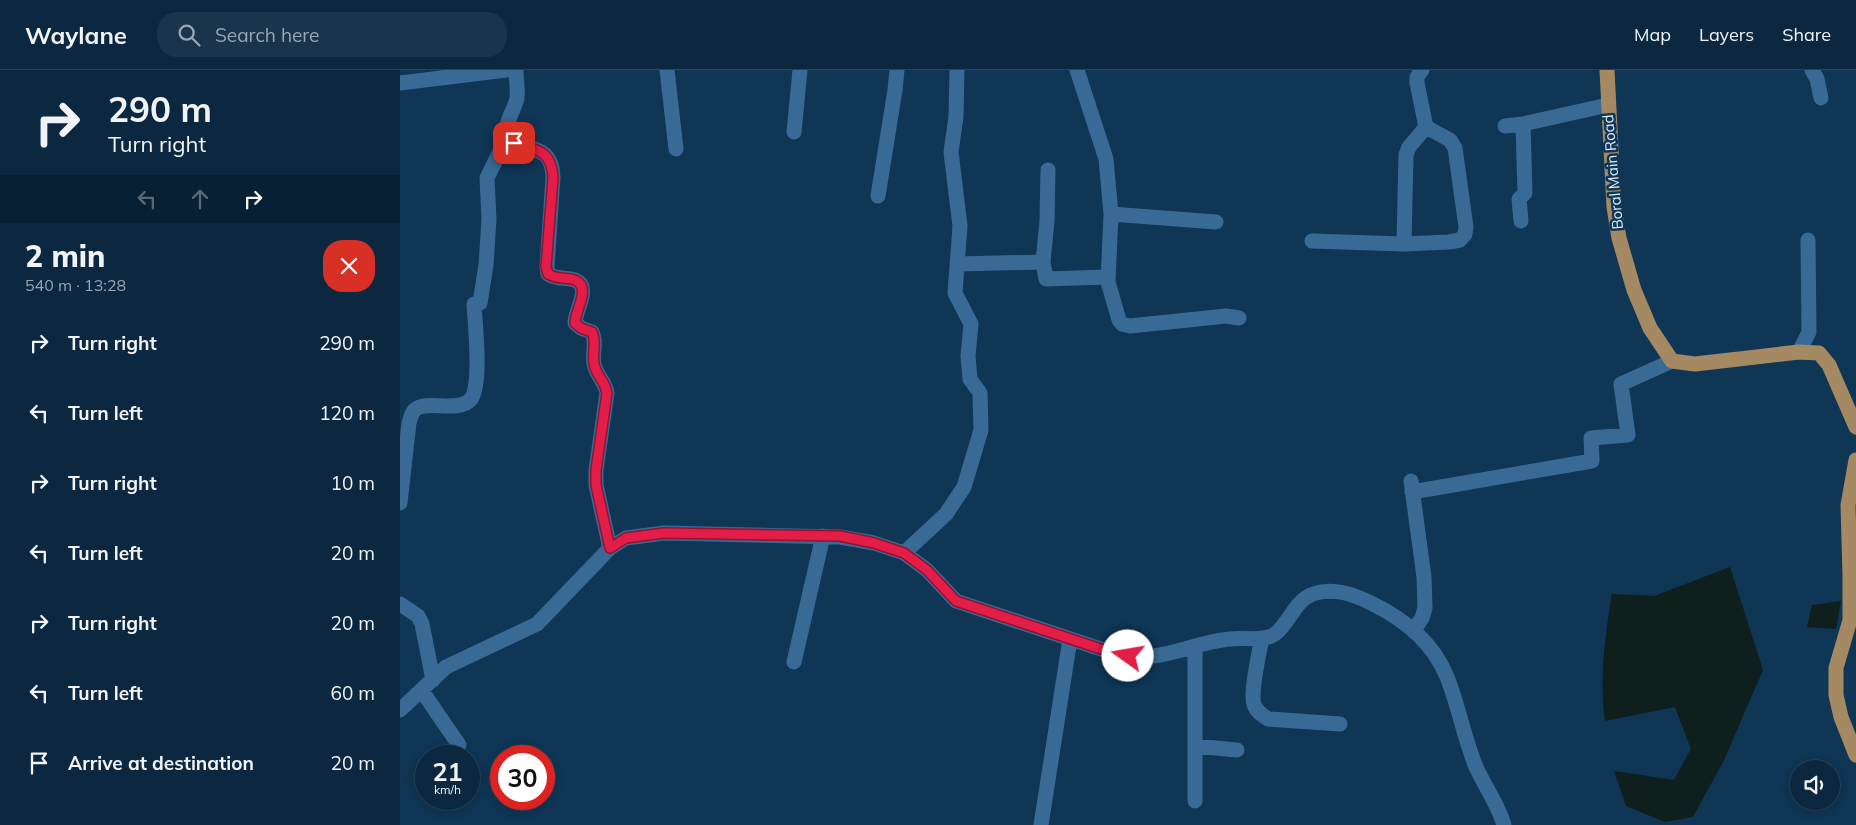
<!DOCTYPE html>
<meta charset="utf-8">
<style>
body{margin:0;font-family:Mulish,sans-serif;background:#19344b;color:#f1f3f6;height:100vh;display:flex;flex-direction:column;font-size:19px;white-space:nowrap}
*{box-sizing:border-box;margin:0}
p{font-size:16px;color:#9aa6b1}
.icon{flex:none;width:28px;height:28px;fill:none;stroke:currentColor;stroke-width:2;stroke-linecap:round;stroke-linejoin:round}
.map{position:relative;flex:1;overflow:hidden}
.sheet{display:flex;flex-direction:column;background:#0b2840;width:400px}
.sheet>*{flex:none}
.guide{background:#0b2840;color:#f1f3f6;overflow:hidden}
.tools{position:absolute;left:1390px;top:690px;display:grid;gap:10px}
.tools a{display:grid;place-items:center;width:50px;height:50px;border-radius:50%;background:#0b2840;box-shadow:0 2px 12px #0003,0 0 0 1px #2b4459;font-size:25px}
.speed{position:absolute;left:15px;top:675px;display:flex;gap:10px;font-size:25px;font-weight:700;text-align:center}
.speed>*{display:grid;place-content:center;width:65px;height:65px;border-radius:50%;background:#0b2840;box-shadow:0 2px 12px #0003,0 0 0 1px #2b4459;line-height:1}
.speed small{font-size:12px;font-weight:400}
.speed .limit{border:8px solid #d22;background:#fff;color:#111}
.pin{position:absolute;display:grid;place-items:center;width:42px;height:42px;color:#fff;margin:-21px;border-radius:10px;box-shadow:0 2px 8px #0006}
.me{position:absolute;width:55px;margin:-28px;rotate:283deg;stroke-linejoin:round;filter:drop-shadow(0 0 4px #0008)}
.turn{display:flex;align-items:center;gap:18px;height:105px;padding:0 25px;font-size:22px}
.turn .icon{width:65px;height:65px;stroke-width:2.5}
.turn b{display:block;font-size:35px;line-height:42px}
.lanes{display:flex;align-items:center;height:48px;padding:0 25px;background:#0003;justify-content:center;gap:25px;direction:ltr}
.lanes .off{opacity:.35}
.round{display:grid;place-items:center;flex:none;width:52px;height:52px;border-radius:20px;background:#19344b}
.summary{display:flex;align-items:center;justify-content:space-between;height:85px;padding:0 25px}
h1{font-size:30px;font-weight:800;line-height:38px}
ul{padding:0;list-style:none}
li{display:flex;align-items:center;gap:15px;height:70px;padding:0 25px}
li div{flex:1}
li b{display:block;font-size:19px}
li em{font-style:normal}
header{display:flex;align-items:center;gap:30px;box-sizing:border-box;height:70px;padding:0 25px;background:#0b2840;border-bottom:1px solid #2b4459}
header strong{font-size:24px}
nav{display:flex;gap:28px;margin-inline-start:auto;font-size:18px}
.search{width:350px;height:45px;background:#19344b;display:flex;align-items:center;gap:12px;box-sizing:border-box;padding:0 18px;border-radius:20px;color:#9aa6b1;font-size:19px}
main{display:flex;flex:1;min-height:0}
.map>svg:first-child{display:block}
.water{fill:#0e1f1d}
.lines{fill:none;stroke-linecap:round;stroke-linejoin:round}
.minor{stroke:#396a96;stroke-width:15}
.major{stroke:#a48962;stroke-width:15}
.route-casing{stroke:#92132f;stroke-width:12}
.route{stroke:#e11d48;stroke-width:9}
.labels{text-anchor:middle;stroke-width:5;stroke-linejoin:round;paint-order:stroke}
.street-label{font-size:15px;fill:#dcecfb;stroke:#0f3655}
</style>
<header>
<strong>Waylane</strong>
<div class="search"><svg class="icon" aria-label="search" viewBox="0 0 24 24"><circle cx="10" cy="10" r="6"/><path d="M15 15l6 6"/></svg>Search here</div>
<nav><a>Map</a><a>Layers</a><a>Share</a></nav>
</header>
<main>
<section class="sheet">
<div class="guide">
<div class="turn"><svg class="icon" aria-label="right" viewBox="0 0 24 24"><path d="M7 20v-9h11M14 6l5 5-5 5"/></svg><div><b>290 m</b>Turn right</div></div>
<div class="lanes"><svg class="icon off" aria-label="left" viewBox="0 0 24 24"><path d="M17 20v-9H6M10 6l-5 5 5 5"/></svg><svg class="icon off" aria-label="ahead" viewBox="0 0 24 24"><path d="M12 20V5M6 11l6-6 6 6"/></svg><svg class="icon" aria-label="right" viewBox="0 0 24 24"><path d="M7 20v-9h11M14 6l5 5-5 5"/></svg></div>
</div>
<div class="summary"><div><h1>2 min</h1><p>540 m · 13:28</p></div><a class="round" style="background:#d93025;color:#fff"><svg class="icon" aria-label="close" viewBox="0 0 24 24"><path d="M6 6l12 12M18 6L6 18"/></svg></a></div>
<ul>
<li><svg class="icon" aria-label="right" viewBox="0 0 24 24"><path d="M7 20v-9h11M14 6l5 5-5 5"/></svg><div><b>Turn right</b></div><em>290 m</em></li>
<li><svg class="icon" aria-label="left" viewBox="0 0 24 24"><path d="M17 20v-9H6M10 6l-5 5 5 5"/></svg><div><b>Turn left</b></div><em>120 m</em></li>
<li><svg class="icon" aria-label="right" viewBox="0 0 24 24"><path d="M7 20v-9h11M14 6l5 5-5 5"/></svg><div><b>Turn right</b></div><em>10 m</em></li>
<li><svg class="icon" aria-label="left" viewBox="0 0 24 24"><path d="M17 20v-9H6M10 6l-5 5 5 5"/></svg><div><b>Turn left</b></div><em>20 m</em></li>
<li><svg class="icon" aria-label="right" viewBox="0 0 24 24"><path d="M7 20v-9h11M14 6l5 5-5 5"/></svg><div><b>Turn right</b></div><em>20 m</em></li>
<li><svg class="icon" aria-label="left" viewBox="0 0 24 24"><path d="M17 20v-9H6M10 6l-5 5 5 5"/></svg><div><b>Turn left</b></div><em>60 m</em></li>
<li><svg class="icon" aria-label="arrive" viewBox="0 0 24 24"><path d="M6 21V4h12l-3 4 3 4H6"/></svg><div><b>Arrive at destination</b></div><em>20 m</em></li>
</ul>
</section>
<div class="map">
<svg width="1456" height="755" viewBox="0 0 1456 755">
<rect width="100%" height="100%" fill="#0f3655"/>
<!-- water -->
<path class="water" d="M1330,497L1363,600L1324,690L1293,747L1265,752L1226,736L1214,701L1274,710L1291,679L1275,637L1205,651C1199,609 1205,565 1212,524L1254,526Z
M1441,531L1436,559L1407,557L1412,535Z"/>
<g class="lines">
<!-- minor -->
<path class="minor" d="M116,0C116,9 118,19 117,28C115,39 101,59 108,69C110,71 115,73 118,74C140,81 152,81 153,107L147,197L148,204C158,210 165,207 175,210C192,217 175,240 175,253L181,258L192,262C197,272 192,282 194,294C196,305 205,311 207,323L196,400V415L210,478
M267,0L276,79
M677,0L706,89L711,144L708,212L719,250L722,254L730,256L826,246L839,248
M1412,0L1417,9L1421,28
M0,13L106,0
M1105,56L1123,54L1208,35
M394,62L400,0
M478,126L495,20L497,0
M711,144L816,152
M1121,151L1119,129L1125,123L1123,54
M912,171L1004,174L1049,172L1060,170L1065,164L1066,157L1055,78L1050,70L1026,57L1017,13V7L1022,0
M1004,174L1006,85L1009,77L1026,57
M643,192L646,209L708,207
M557,194L643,192L647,151L648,100
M80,233L86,195L89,149L87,108L107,67
M1399,282L1409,262L1408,170
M1011,411L1024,507L1025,538L1022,548L1014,560
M1012,422L1192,391L1191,368L1228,365L1221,314L1272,291
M0,433L9,353C11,348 11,342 16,339C27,330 60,343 71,329C82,314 75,253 74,234
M504,483L546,444L564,417L581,360L580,323L570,309L568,286L571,254L555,223L560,156L551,82L556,47L557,0
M0,534L18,546L22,554L33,610
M862,568C859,584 850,622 854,635C857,642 862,645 868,649L940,654
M394,592L423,466
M22,621L59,675
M0,640L46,597L137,554L210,478L226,468L264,463L440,467L474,473L504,483L527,500L556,531L704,580C720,584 736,588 753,586C779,583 804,571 830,569C843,567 864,572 875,564C889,554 895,530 913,524C933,517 953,524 971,533C1004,549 1033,572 1047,607C1059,637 1064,668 1076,697C1085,717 1098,734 1104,755
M795,676L837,680
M795,731V577
M641,755L670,569"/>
<!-- major -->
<path class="major" d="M1207,0L1214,137L1219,168L1234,220L1250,258L1272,291L1295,294L1399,282L1419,283L1429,295L1456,357
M1456,390L1448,435L1450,506V550L1436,598V625L1441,647L1456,685"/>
</g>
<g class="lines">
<!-- route casing -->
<g class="route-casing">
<path id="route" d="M114,73C137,80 152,80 153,108L146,197L148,204C158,210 165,207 175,210C192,217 175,240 175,253L181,258L192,262C197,272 192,282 194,294C196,305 205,311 207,323L196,400V415L210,478L226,468L264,463L440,466L474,473L504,483L527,500L556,531L704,580L728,586"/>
</g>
<!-- route -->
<use href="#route" class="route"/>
</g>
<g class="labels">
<!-- street labels -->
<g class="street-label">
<text transform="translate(1213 102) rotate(-95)" y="5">Boral Main Road</text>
</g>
</g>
</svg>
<div class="tools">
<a><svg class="icon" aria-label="sound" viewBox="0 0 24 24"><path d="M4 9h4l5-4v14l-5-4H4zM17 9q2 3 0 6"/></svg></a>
</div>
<div class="speed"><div>21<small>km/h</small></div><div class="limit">30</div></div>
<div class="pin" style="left:114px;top:73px;background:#d93025"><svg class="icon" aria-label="arrive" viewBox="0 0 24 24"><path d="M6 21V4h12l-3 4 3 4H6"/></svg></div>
<svg class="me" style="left:728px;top:586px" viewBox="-20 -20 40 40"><circle r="19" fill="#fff"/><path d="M0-13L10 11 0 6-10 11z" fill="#e11d48"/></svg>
</div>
</main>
